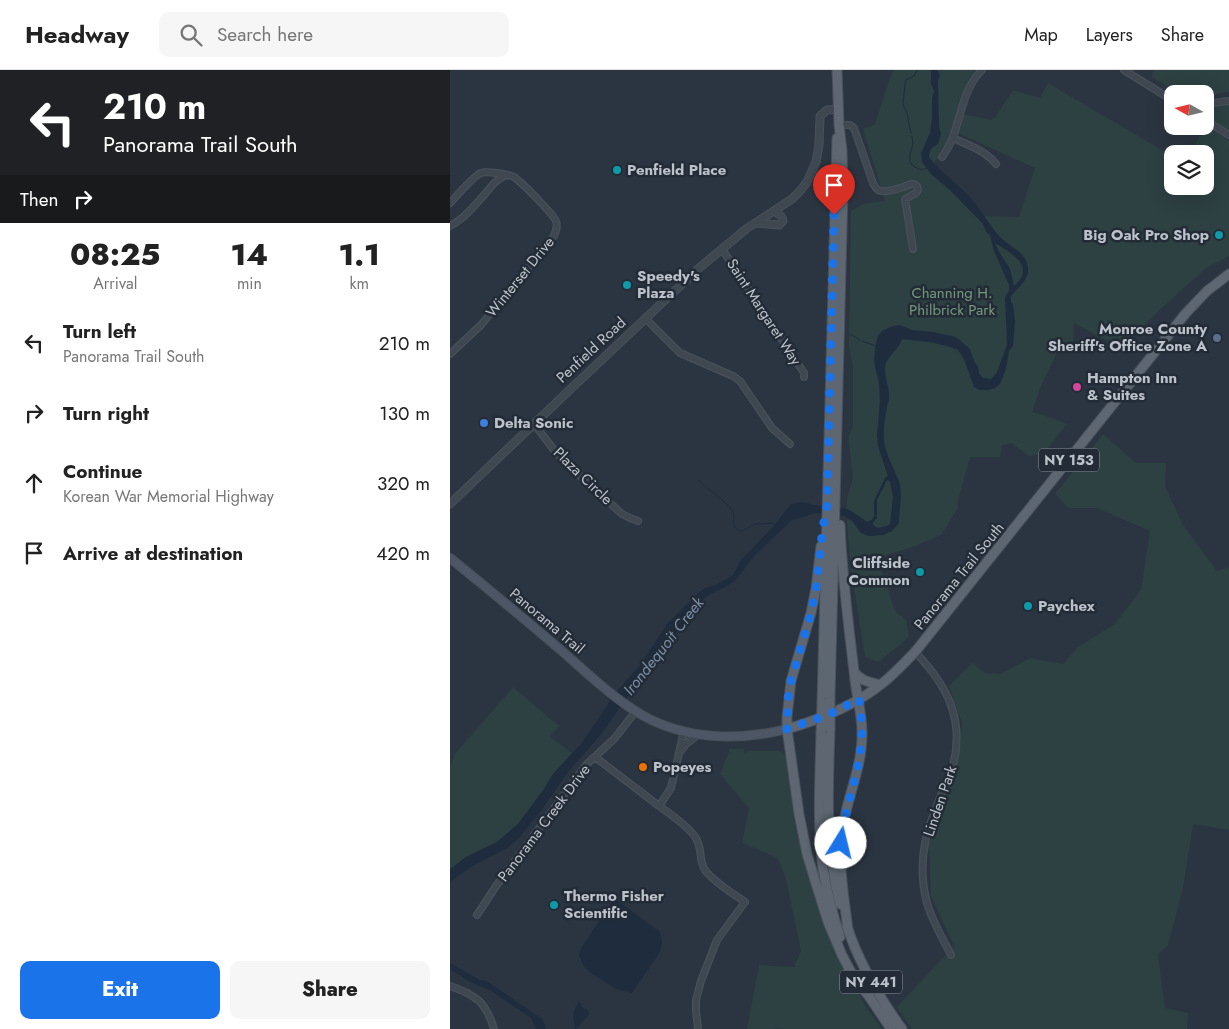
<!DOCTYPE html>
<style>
body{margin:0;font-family:Jost,sans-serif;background:#f6f6f6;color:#222;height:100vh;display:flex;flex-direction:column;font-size:19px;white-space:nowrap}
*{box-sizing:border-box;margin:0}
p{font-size:16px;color:#767676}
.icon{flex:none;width:28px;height:28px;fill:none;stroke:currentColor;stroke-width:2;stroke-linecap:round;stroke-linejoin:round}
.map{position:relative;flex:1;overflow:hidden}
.side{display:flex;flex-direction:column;background:#fff;width:450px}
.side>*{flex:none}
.top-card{background:#202124;color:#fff;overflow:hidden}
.needle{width:32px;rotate:278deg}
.controls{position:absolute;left:714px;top:15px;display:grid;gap:10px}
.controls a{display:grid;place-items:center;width:50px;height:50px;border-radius:10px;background:#fff;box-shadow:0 5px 20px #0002;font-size:25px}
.pin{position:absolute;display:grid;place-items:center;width:42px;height:42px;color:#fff;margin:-51px -21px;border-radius:50% 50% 50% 0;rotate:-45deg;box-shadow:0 0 5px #0007}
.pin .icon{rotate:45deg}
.me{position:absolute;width:55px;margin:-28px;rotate:9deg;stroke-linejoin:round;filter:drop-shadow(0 0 4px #0008)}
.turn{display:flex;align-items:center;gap:18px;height:105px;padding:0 20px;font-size:22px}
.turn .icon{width:65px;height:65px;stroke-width:2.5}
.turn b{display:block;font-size:35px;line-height:42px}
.then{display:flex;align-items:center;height:48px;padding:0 20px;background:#0003;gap:10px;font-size:19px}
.eta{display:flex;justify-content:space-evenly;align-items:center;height:85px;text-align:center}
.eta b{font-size:30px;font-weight:800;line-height:35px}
.primary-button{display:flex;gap:10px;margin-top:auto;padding:10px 20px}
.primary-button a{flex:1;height:58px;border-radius:10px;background:#1a73e8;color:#fff;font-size:20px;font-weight:800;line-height:58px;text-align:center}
.primary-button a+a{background:#f6f6f6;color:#222}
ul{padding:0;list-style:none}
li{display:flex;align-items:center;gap:15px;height:70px;padding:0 20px}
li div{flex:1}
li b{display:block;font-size:19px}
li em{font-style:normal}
header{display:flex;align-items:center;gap:30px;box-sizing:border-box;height:70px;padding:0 25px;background:#fff;border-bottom:1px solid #e0e0e0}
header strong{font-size:24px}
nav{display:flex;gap:28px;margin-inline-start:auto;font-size:18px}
.search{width:350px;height:45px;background:#f6f6f6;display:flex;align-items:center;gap:12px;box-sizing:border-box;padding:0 18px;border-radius:10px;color:#767676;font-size:19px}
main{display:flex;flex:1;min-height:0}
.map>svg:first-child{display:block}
.green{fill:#2d4042}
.water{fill:#1e2c3e;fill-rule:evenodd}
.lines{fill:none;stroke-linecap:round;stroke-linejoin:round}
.stream{stroke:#1e2c3e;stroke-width:1}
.minor-casing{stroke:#48505a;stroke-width:8}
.tertiary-casing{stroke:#48505a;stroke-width:9}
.secondary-casing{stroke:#48505a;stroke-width:10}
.primary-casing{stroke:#48505a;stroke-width:11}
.minor{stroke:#3f4751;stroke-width:5.5}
.tertiary{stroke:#3f4751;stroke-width:7}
.secondary{stroke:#4d5664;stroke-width:8}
.primary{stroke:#5d6671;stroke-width:9}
.primary-bridge-casing{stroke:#48505a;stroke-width:11;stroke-linecap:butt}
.primary-bridge{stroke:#5d6671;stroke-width:9}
.route{stroke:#1a73e8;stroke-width:9;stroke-dasharray:0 16.2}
.culture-dot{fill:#0f9aa8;stroke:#232c36;stroke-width:2}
.service-dot{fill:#5c6f8a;stroke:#232c36;stroke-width:2}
.hotel-dot{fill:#d1479c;stroke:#232c36;stroke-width:2}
.shop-dot{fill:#3f7fe0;stroke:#232c36;stroke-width:2}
.food-dot{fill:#e8710a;stroke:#232c36;stroke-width:2}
.labels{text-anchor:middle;stroke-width:5;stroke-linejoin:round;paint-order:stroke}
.shield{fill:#232c36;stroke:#8e959e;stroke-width:1}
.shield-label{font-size:14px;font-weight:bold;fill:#bcc2cb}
.poi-label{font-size:15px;font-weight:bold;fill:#bcc2cb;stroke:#232c36;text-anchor:start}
.street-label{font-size:15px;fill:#bcc2cb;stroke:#232c36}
.park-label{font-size:15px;fill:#76997d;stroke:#232c36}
.water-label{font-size:16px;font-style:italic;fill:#798da5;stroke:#232c36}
</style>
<header>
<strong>Headway</strong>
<div class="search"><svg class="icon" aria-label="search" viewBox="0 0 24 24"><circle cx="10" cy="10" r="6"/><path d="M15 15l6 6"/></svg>Search here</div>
<nav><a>Map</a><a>Layers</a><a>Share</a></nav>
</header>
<main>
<section class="side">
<div class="top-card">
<div class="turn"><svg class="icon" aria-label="left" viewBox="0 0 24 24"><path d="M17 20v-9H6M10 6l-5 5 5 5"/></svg><div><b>210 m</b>Panorama Trail South</div></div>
<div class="then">Then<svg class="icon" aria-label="right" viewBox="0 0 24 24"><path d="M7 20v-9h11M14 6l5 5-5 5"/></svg></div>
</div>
<div class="eta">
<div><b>08:25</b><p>Arrival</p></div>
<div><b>14</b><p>min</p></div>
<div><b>1.1</b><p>km</p></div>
</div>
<ul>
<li><svg class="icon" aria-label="left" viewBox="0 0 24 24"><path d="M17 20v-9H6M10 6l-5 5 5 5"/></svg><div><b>Turn left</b><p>Panorama Trail South</p></div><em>210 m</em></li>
<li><svg class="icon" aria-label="right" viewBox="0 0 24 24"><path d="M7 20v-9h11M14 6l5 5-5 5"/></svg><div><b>Turn right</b></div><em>130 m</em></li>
<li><svg class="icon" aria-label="ahead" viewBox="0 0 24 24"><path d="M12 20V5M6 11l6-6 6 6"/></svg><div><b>Continue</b><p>Korean War Memorial Highway</p></div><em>320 m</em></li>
<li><svg class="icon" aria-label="arrive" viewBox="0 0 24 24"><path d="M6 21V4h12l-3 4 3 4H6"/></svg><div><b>Arrive at destination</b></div><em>420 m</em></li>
</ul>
<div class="primary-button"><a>Exit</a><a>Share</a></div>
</section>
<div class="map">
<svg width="779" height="959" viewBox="0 0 779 959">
<rect width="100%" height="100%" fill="#2b3541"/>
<!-- green -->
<path class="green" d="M443,0H526C511,17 510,38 503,59C499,71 492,83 484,93C491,103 502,109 511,117C520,126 527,136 535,146L569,147L585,98L508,63L513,44L541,50L546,46L563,20L590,28L598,13L722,86V116H755V84H740L756,55L779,71V186L756,198L725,226L699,250L678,274L666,273L654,269L624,253L623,273H612L591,316L582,342L596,346L617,354L593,384L579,386L561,373L552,375L550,387H520L507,434L508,438L491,465L465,476L431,487L429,494L445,541L456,550L459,567L445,579L428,592L415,587C408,541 399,495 397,448L402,450L411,463L424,466L423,450L417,452L401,441L397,439V429L403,407L399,373V365L403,356V296L399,277L401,141L413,134L435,131L413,59L425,54Z
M703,0H779V22L755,26V24H729L702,7Z
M779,33V63L755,46V36Z
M653,364L686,393H716L715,416L733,455L767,501L779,497V760L743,754L733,818L718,875L708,884L715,938L738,943L737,959H462L447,937L504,876L481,826L479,773L508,694L512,653L499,616L522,593L535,603L551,604L580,588L613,594L628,577L665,554L691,520L700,461L647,438H619L605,424Z
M63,617L109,656L100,667L122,683L103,704L94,719L68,754L62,760L47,772L16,787L0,799V697L5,684Z
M280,679H294V683L298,681H330L335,685L345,752L358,806L371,841L385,882L416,937L432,959H334L329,958L322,959H297L309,895L344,897L351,881L336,809L328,788L292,773L299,738L270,704Z"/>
<!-- water -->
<path class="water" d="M481,0H487L490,5L488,11L489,57L491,64L488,74C482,77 479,80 479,87C491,103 507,112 520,127C531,139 539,155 550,167C561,178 578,182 578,201C578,210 567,219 561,226V232L563,235L565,251L563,276L559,281L556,299L550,314L545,318L538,320H530L524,317L514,289L508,280L497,276L479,272L452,269C449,281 435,286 435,299C435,309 440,319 439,329C439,332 437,334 437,337C435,347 433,361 434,371C436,386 444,398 449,411C453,425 449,439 449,453L442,461L433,465L419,466L411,463L402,451L394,446L366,443L342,450L303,487L286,510L274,518L259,525L250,532L234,552L196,605L175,630L153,662L118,702L91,741L69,768L57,778L21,797L0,812V799L16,787L47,772L68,754L94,719L103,704L131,674L157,636L160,629L191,594L217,554L251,520L268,514L283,505L291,490L322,458L341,434L351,432L365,435L394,438L401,441L417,452L422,450L424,446V431L435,408L438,406L428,376L427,365L430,331L429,313L425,297L424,289L426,273L428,266L432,261L440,257L449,255L458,258L462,260L483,262L506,267L520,279L524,291L528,297L529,303L533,308L541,309L547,302L557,275L555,227L559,221V215L544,181L540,165L537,163L532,153L501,121L482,105L472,92L471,83L480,63L482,49V29L484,21L481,13ZM545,173C561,183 587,196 564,216L560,199L549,182ZM438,410L440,412L443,427L440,454L437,456L427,458L422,454L427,448V429L434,417L436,411Z
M164,831H168L210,862L212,872L210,882L182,923L166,919L138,901L133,895L129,885L131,878L162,832Z
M0,893L30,910H35L82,942L93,950L96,959H86L81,948L47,925C40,918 33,918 25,914C15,911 11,904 0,900Z
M130,932L132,937L138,940L139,945L133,951L126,959H125C123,946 121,943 129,932Z"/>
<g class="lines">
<!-- stream -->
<path class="stream" d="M461,63L457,43L453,35L455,14L456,10L465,5L467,0
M462,66C462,69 463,71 463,74C461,82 456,92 465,97C470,100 472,100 477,98
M400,264L410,270
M412,271L426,276
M248,410C257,418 275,431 282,440C287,449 278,454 290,461L294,460L305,454L324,453"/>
<!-- minor casing -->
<g class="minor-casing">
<path id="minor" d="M674,0L722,30
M755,34L779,31
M755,50L779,65
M389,55H400L404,58L423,113C425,116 425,118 428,120C435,124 454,117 461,114H464L467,116L468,120L466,123L455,129L463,179
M503,68C518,75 536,81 546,94
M492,87C513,59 507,25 532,0
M0,133C7,126 23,106 31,103C37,101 56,104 62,106C69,109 103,144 106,151C108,156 106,161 104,166L31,255L0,284
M0,156C14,149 24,136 35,124C41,117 46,109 55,106
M272,179L354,303V307
M195,248L230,283L276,303L283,306L290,311L322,358L340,374
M84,354L108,385L120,397L172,444L180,448L188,451
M465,582C497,615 515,649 503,696C484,744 463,779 477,833C482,851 493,869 501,885
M234,661L221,718L209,736C220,744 242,759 247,770C252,780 249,791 255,800C262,811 284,824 295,832L267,870L251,911L246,930V941L248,959
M230,682L236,674L249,664
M145,687L209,736
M27,845L46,816L137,694L164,669L186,641
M0,916C26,925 36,932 44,959"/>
</g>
<!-- tertiary casing -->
<g class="tertiary-casing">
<path id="tertiary" d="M306,153L329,155L333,151C333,146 328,144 324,141
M0,434L108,331L248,199L296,159L342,129L350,121L357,112L366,92L369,75L370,46L377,40L388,39"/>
</g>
<!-- secondary casing -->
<g class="secondary-casing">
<path id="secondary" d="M0,488C36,517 71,546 106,576C132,598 162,628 192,645C236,670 289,671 337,659"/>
</g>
<!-- primary casing -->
<g class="primary-casing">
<path id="primary" d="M390,455C392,507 399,558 405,610C407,627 412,644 412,662C413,697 396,729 392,762C388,795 394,828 398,860
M371,476L366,518L361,543L341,611L337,647V659L349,744L357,784L367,817L378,852L392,885L404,908L418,925
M404,602C411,611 419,612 430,615
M380,628L393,120L392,80L389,55L387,0
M372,632L387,68
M337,659C372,649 406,635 434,612C445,603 455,592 465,582L736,243L757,221L779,204
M380,659C378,720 375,775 390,834
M371,663C370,708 367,754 373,799C377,822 383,845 390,867
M397,856C409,894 429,927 452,959
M416,922L441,959"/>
</g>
<!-- minor -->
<use href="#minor" class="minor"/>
<!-- tertiary -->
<use href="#tertiary" class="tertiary"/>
<!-- secondary -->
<use href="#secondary" class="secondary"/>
<!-- primary -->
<use href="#primary" class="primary"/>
<!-- primary-bridge casing -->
<g class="primary-bridge-casing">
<path id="primary-bridge" d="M380,659V628
M371,663L372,632"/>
</g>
<!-- primary-bridge -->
<use href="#primary-bridge" class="primary-bridge"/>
</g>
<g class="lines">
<!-- route -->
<path class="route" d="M384,145L377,436L373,457L366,518L361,543L341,611L338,628L337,659L378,645L409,629C411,644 413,660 411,675C408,708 394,740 391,773"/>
</g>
<!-- markers -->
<g class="culture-dot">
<circle cx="167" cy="100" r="5"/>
<circle cx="769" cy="165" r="5"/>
<circle cx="177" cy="215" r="5"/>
<circle cx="470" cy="502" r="5"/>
<circle cx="578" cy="536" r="5"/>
<circle cx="104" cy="835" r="5"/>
</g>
<circle class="service-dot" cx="767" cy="268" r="5"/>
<circle class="hotel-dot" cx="627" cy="317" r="5"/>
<circle class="shop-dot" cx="34" cy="353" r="5"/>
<circle class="food-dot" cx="193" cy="697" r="5"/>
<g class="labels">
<!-- shield labels -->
<g class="shield">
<rect x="589" y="378.5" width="60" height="23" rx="4"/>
<rect x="390" y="900.5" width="62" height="23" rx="4"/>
</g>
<g class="shield-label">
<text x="619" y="395">NY 153</text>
<text x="421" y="917">NY 441</text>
</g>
<!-- poi labels -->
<g class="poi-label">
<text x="177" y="105">Penfield Place</text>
<text x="759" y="170" text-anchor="end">Big Oak Pro Shop</text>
<text x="187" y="211">Speedy's<tspan x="187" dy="17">Plaza</tspan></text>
<text x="757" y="264" text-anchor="end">Monroe County<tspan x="757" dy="17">Sheriff's Office Zone A</tspan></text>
<text x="637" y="313">Hampton Inn<tspan x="637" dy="17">&amp; Suites</tspan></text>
<text x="44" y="358">Delta Sonic</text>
<text x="460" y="498" text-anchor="end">Cliffside<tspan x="460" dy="17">Common</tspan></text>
<text x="588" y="541">Paychex</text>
<text x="203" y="702">Popeyes</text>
<text x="114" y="831">Thermo Fisher<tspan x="114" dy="17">Scientific</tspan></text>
</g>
<!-- street labels -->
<g class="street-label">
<text transform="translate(70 207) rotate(-51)" y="5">Winterset Drive</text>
<text transform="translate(314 242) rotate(57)" y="5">Saint Margaret Way</text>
<text transform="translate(141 280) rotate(-43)" y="5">Penfield Road</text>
<text transform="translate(133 406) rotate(44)" y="5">Plaza Circle</text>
<text transform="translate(509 506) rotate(-51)" y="5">Panorama Trail South</text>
<text transform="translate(97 551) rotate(40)" y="5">Panorama Trail</text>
<text transform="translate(490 731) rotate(-71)" y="5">Linden Park</text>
<text transform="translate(94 753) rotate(-53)" y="5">Panorama Creek Drive</text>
</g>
<!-- park labels -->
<g class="park-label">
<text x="502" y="228">Channing H.<tspan x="502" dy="17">Philbrick Park</tspan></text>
</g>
<!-- water labels -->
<g class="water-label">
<text transform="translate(213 576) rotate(-52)" y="6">Irondequoit Creek</text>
</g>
</g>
</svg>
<div class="controls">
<a><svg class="needle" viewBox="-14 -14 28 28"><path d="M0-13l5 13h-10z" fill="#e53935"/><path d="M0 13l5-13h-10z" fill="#767676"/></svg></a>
<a><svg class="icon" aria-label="layers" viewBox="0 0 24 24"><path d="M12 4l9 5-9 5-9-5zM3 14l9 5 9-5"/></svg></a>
</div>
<div class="pin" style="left:384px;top:145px;background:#d93025"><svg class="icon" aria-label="arrive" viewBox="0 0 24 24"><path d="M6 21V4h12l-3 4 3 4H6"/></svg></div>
<svg class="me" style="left:391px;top:773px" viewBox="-20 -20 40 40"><circle r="19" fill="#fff"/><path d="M0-13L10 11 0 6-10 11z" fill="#1a73e8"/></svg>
</div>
</main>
